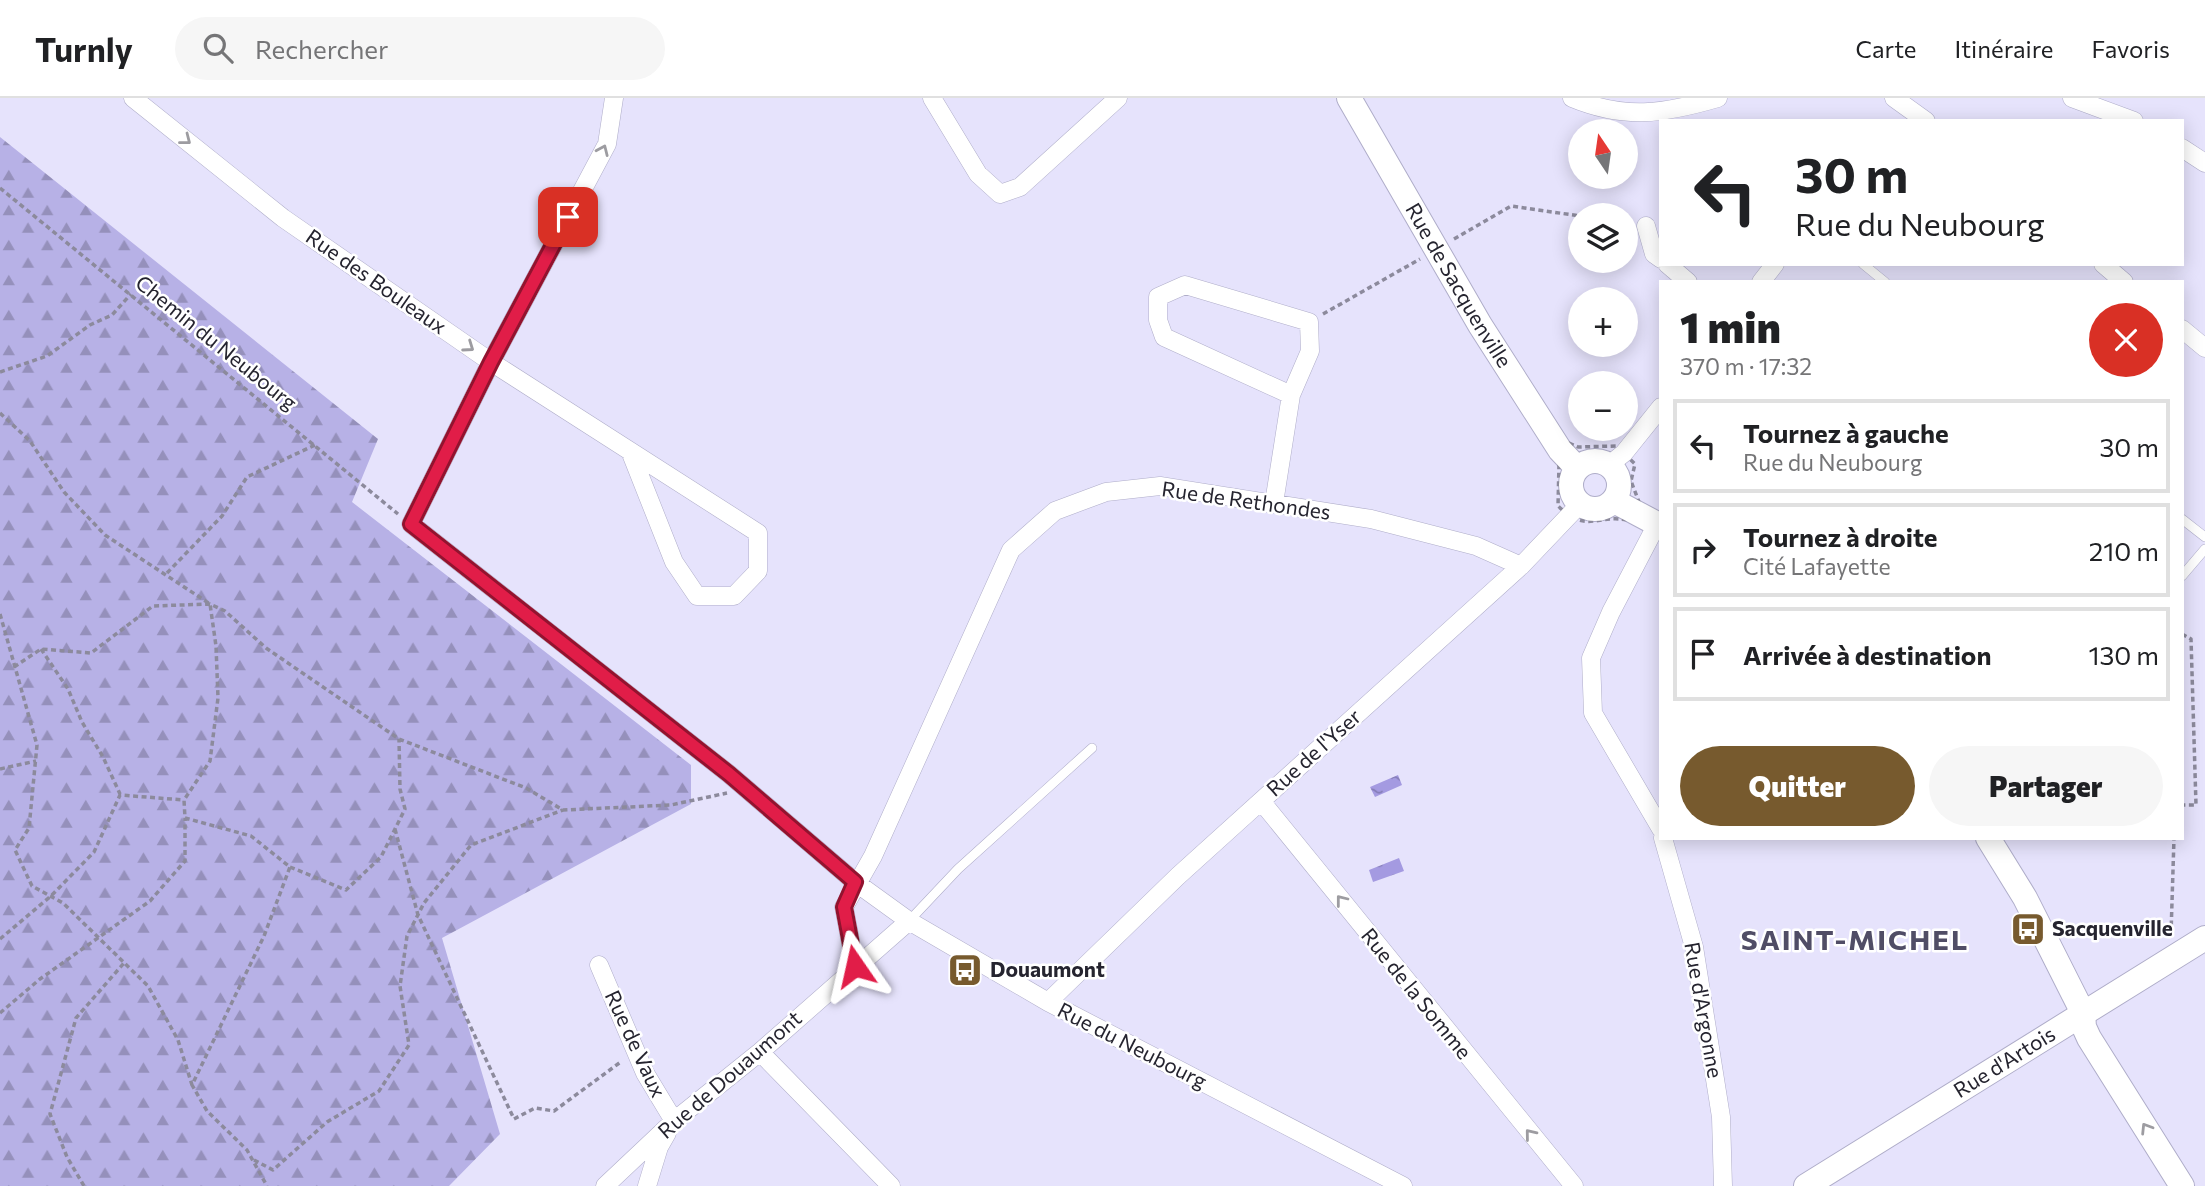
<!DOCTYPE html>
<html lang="fr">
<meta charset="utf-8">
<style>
body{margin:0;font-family:Commissioner,sans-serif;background:#f6f6f6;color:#202124;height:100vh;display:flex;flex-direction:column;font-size:26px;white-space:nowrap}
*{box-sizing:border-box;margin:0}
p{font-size:23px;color:#757577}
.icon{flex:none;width:38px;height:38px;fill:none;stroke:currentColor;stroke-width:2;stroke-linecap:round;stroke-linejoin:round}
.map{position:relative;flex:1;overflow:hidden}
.panel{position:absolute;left:1659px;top:182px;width:525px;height:560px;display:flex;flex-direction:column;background:#fff;border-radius:0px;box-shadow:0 4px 18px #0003}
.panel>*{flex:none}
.top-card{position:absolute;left:1659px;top:21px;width:525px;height:147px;border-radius:0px;box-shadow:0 4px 18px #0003;background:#fff;color:#202124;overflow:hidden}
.needle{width:46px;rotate:347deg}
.fabs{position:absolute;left:1568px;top:21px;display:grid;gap:14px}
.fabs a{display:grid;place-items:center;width:70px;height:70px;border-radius:50%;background:#fff;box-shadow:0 4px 18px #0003;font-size:35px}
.pin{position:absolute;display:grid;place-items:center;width:60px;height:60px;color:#fff;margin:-30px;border-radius:14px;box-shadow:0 4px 10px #0006}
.me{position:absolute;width:77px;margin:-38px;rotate:349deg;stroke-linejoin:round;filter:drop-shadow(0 0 5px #0008)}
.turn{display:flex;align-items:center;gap:24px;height:147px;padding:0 21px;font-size:32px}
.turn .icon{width:91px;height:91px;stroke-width:2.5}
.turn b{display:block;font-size:49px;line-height:60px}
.round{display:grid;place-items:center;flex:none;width:74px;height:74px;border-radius:37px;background:#f6f6f6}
.overview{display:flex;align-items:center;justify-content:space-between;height:119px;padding:0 21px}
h1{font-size:42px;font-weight:800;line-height:52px}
.action{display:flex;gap:14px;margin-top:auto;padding:14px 21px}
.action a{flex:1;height:80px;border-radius:42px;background:#775a2e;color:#fff;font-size:28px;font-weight:800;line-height:80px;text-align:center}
.action a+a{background:#f6f6f6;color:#202124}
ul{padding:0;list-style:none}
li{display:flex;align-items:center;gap:21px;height:94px;margin:0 14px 10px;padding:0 7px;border:4px solid #e0e0e0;border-radius:0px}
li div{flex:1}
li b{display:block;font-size:26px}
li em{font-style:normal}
header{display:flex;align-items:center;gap:42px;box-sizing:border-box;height:98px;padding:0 35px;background:#fff;border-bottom:2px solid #e0e0e0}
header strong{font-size:33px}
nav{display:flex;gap:38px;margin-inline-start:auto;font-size:24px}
.search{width:490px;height:63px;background:#f6f6f6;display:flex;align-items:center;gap:18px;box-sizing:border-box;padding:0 24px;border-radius:38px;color:#757577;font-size:26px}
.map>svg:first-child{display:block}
.forest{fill:url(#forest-firs)}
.water{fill:url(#water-ripples)}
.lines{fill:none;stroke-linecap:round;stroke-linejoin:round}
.lane-casing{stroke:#afadc9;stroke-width:10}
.street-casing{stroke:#afadc9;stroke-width:19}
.secondary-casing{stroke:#afadc9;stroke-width:26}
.path{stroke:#8c8a9c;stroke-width:3.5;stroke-dasharray:5 3.5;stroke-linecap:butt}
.lane{stroke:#fff;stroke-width:9}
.street{stroke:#fff;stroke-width:18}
.secondary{stroke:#fff;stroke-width:24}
.oneway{stroke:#9d9ca1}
.route-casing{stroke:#92132f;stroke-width:18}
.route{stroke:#e11d48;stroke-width:12}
.labels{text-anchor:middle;stroke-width:5;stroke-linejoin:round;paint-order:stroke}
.street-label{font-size:21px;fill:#25242f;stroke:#fff}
.poi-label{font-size:21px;font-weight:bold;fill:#25242f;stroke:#fff;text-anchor:start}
.district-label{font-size:28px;font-weight:bold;letter-spacing:2px;fill:#504d66;stroke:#fff}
</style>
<header>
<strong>Turnly</strong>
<div class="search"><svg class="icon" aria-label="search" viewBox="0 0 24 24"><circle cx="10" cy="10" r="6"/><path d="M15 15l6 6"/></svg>Rechercher</div>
<nav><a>Carte</a><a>Itinéraire</a><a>Favoris</a></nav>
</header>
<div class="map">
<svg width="2205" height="1088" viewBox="0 0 2205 1088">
<defs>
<pattern id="forest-firs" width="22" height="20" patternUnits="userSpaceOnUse" patternTransform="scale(1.75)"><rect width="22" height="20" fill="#b7b1e6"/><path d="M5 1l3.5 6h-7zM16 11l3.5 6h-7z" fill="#9590bb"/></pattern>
<pattern id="water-ripples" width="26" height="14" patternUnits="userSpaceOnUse" patternTransform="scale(1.75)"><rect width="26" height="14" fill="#a49ae1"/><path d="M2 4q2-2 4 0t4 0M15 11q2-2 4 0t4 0" fill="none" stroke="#857db7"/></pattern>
</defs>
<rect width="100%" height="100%" fill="#e6e3fc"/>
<!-- forest -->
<path class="forest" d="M0,39L378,341L352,404L691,667V706L442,840L500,1036L449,1088H0Z"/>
<!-- water -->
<path class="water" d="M1398,677L1402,687L1375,699L1370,689Z
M1399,760L1404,773L1373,784L1369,772Z"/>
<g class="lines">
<!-- lane casing -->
<g class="lane-casing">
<path id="lane" d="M1863,166L1885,184
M2182,421L2205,439
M2182,478L2205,451
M909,823L958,771L1092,650"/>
</g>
<!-- street casing -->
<g class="street-casing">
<path id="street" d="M133,0L283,120L491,264L758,435V473L734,498H697L674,464L630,353
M614,0L607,46L491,264L411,426L729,676L855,784L909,823L1048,904L1403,1088
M932,0L978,76L1000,96L1020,89L1118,0
M1572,0C1625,22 1663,16 1718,0
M1894,0L1926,23
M2072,0L2134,23
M2182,50L2205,65
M1646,128L1654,156L1661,161
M1667,166L1688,184
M2103,166L2124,184
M1761,184L1775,166
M2182,231L2205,250
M1609,367L1624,355L1661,309
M1274,405L1291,297L1164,239L1158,222V199L1185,187L1309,224L1310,253L1291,297
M1657,426L1611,514L1591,560L1593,615L1661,731
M1261,703L1574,1088
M1663,740L1694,849L1721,1019L1723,1088
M599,867L645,975L674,1023
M855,868L844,809L873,758L1011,452L1055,413L1106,394L1160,388L1371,421L1476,448L1521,468
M1048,904L1178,778L1521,468L1580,406
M760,954L891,1088
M605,1088L674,1023L760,954L909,823
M647,1088L659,1049L667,1035"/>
</g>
<!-- secondary casing -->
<g class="secondary-casing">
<g id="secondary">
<path id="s1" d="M1349,0L1480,227L1560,352L1577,370"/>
<circle cx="1595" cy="387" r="24"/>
<path d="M1614,403L1661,428"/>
<path d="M1988,740L2025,800L2083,915L2084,929L2089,940L2182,1088"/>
<path id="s2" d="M1806,1088L2205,840"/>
</g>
</g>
<!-- path -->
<path class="path" d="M0,90L398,416
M1454,141L1511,108L1580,118
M1323,216L1420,161
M0,274L47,258L90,227L112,217L131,196
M0,315L30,343L64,394L105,437L210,506L216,548L218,600L210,663L184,702L185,720L251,738L290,769L264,838L192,987L207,1013L247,1052L267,1088
M1569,345L1578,349L1616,348L1635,366L1631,383L1639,404L1628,422C1595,416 1588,436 1558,408L1559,366L1553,357Z
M167,475L222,418L247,379L315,347
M0,516L37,647L29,730L15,752L32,788L63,805L148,888L178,942L192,987
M2182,536L2191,541L2196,707H2182
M41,551L68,591L82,624L103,659L120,696
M14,569L41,551L91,555L153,508L210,506L225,513L266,550L399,641L526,690L563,712L671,707L727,695
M0,671L36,663
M395,731L418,817L514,1021L535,1010L554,1013L622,963
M290,769L346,792L381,759L405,711L400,691L399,641
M2171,836L2174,740
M0,841L51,798L94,754L120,697L184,702
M0,915L40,881L150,803L185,763V720
M254,1062L273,1072L327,1024L379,993L409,947L400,888L407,838L424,805L471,747L563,712
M84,1088L67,1059L50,1016L76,920L124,865"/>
<!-- lane -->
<use href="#lane" class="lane"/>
<!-- street -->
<use href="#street" class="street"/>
<!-- secondary -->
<use href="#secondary" class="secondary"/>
</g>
<!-- one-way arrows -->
<defs><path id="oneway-chevron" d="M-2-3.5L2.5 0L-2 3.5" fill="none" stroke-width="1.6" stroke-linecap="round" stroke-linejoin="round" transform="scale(1.75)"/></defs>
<g class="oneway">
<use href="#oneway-chevron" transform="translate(186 42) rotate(38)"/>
<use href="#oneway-chevron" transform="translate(603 52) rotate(-66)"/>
<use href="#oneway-chevron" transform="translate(469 249) rotate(35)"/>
<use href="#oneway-chevron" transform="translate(1341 802) rotate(-128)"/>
<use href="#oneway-chevron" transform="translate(2146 1030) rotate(-122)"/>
<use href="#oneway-chevron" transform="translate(1530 1036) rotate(-129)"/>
</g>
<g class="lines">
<!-- route casing -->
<g class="route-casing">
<path id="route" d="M568,119L491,264L411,426L729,676L855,784L844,809L855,868"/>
</g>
<!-- route -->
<use href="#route" class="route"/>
</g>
<!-- icons -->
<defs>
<g id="bus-square" transform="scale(1.75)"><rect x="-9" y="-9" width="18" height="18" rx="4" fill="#775a2e" stroke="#fff"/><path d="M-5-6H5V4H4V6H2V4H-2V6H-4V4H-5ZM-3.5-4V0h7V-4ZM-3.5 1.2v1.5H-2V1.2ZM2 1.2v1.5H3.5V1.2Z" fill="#fff"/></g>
</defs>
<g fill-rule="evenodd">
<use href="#bus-square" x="2028" y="831"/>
<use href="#bus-square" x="965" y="872"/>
</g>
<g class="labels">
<!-- street labels -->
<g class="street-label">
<text transform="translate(376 184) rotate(35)" y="7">Rue des Bouleaux</text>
<text dy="7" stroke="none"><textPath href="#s1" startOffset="217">Rue de Sacquenville</textPath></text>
<text transform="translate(216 245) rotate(39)" y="7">Chemin du Neubourg</text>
<text transform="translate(1246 403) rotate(8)" y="7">Rue de Rethondes</text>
<text transform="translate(1314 655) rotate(-42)" y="7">Rue de l'Yser</text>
<text transform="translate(1416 896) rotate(51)" y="7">Rue de la Somme</text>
<text transform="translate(1703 912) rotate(80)" y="7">Rue d'Argonne</text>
<text transform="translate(635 946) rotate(65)" y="7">Rue de Vaux</text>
<text transform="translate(1132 948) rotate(27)" y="7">Rue du Neubourg</text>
<text dy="7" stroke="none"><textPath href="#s2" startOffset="234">Rue d'Artois</textPath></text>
<text transform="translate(730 977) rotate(-41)" y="7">Rue de Douaumont</text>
</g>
<!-- poi labels -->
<g class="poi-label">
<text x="2052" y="838">Sacquenville</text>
<text x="990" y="879">Douaumont</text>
</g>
<!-- district labels -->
<g class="district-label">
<text x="1855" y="852">SAINT-MICHEL</text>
</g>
</g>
</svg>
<div class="fabs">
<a><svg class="needle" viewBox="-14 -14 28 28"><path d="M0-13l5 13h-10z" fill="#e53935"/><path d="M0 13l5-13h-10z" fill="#757577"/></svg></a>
<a><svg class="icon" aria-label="layers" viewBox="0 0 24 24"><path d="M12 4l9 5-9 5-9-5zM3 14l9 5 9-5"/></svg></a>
<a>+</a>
<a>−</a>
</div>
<div class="pin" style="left:568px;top:119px;background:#d93025"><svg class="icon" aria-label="arrive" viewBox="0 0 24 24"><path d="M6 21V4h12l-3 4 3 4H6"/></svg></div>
<svg class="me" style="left:855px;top:868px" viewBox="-20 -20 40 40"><path d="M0-17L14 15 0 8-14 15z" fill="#e11d48" stroke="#fff" stroke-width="4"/></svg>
<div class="top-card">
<div class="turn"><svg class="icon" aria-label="left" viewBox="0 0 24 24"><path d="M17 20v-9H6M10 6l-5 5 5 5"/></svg><div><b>30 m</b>Rue du Neubourg</div></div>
</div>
<section class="panel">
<div class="overview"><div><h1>1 min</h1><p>370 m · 17:32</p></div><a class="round" style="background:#d93025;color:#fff"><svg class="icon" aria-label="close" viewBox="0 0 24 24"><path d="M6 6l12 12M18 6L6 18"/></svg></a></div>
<ul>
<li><svg class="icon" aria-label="left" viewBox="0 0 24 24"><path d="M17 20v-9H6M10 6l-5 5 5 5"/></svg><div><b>Tournez à gauche</b><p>Rue du Neubourg</p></div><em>30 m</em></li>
<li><svg class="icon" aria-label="right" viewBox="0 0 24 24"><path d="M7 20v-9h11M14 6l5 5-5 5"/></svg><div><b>Tournez à droite</b><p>Cité Lafayette</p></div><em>210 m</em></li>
<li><svg class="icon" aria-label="arrive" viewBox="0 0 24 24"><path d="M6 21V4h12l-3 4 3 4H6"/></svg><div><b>Arrivée à destination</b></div><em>130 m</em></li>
</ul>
<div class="action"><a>Quitter</a><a>Partager</a></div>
</section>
</div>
